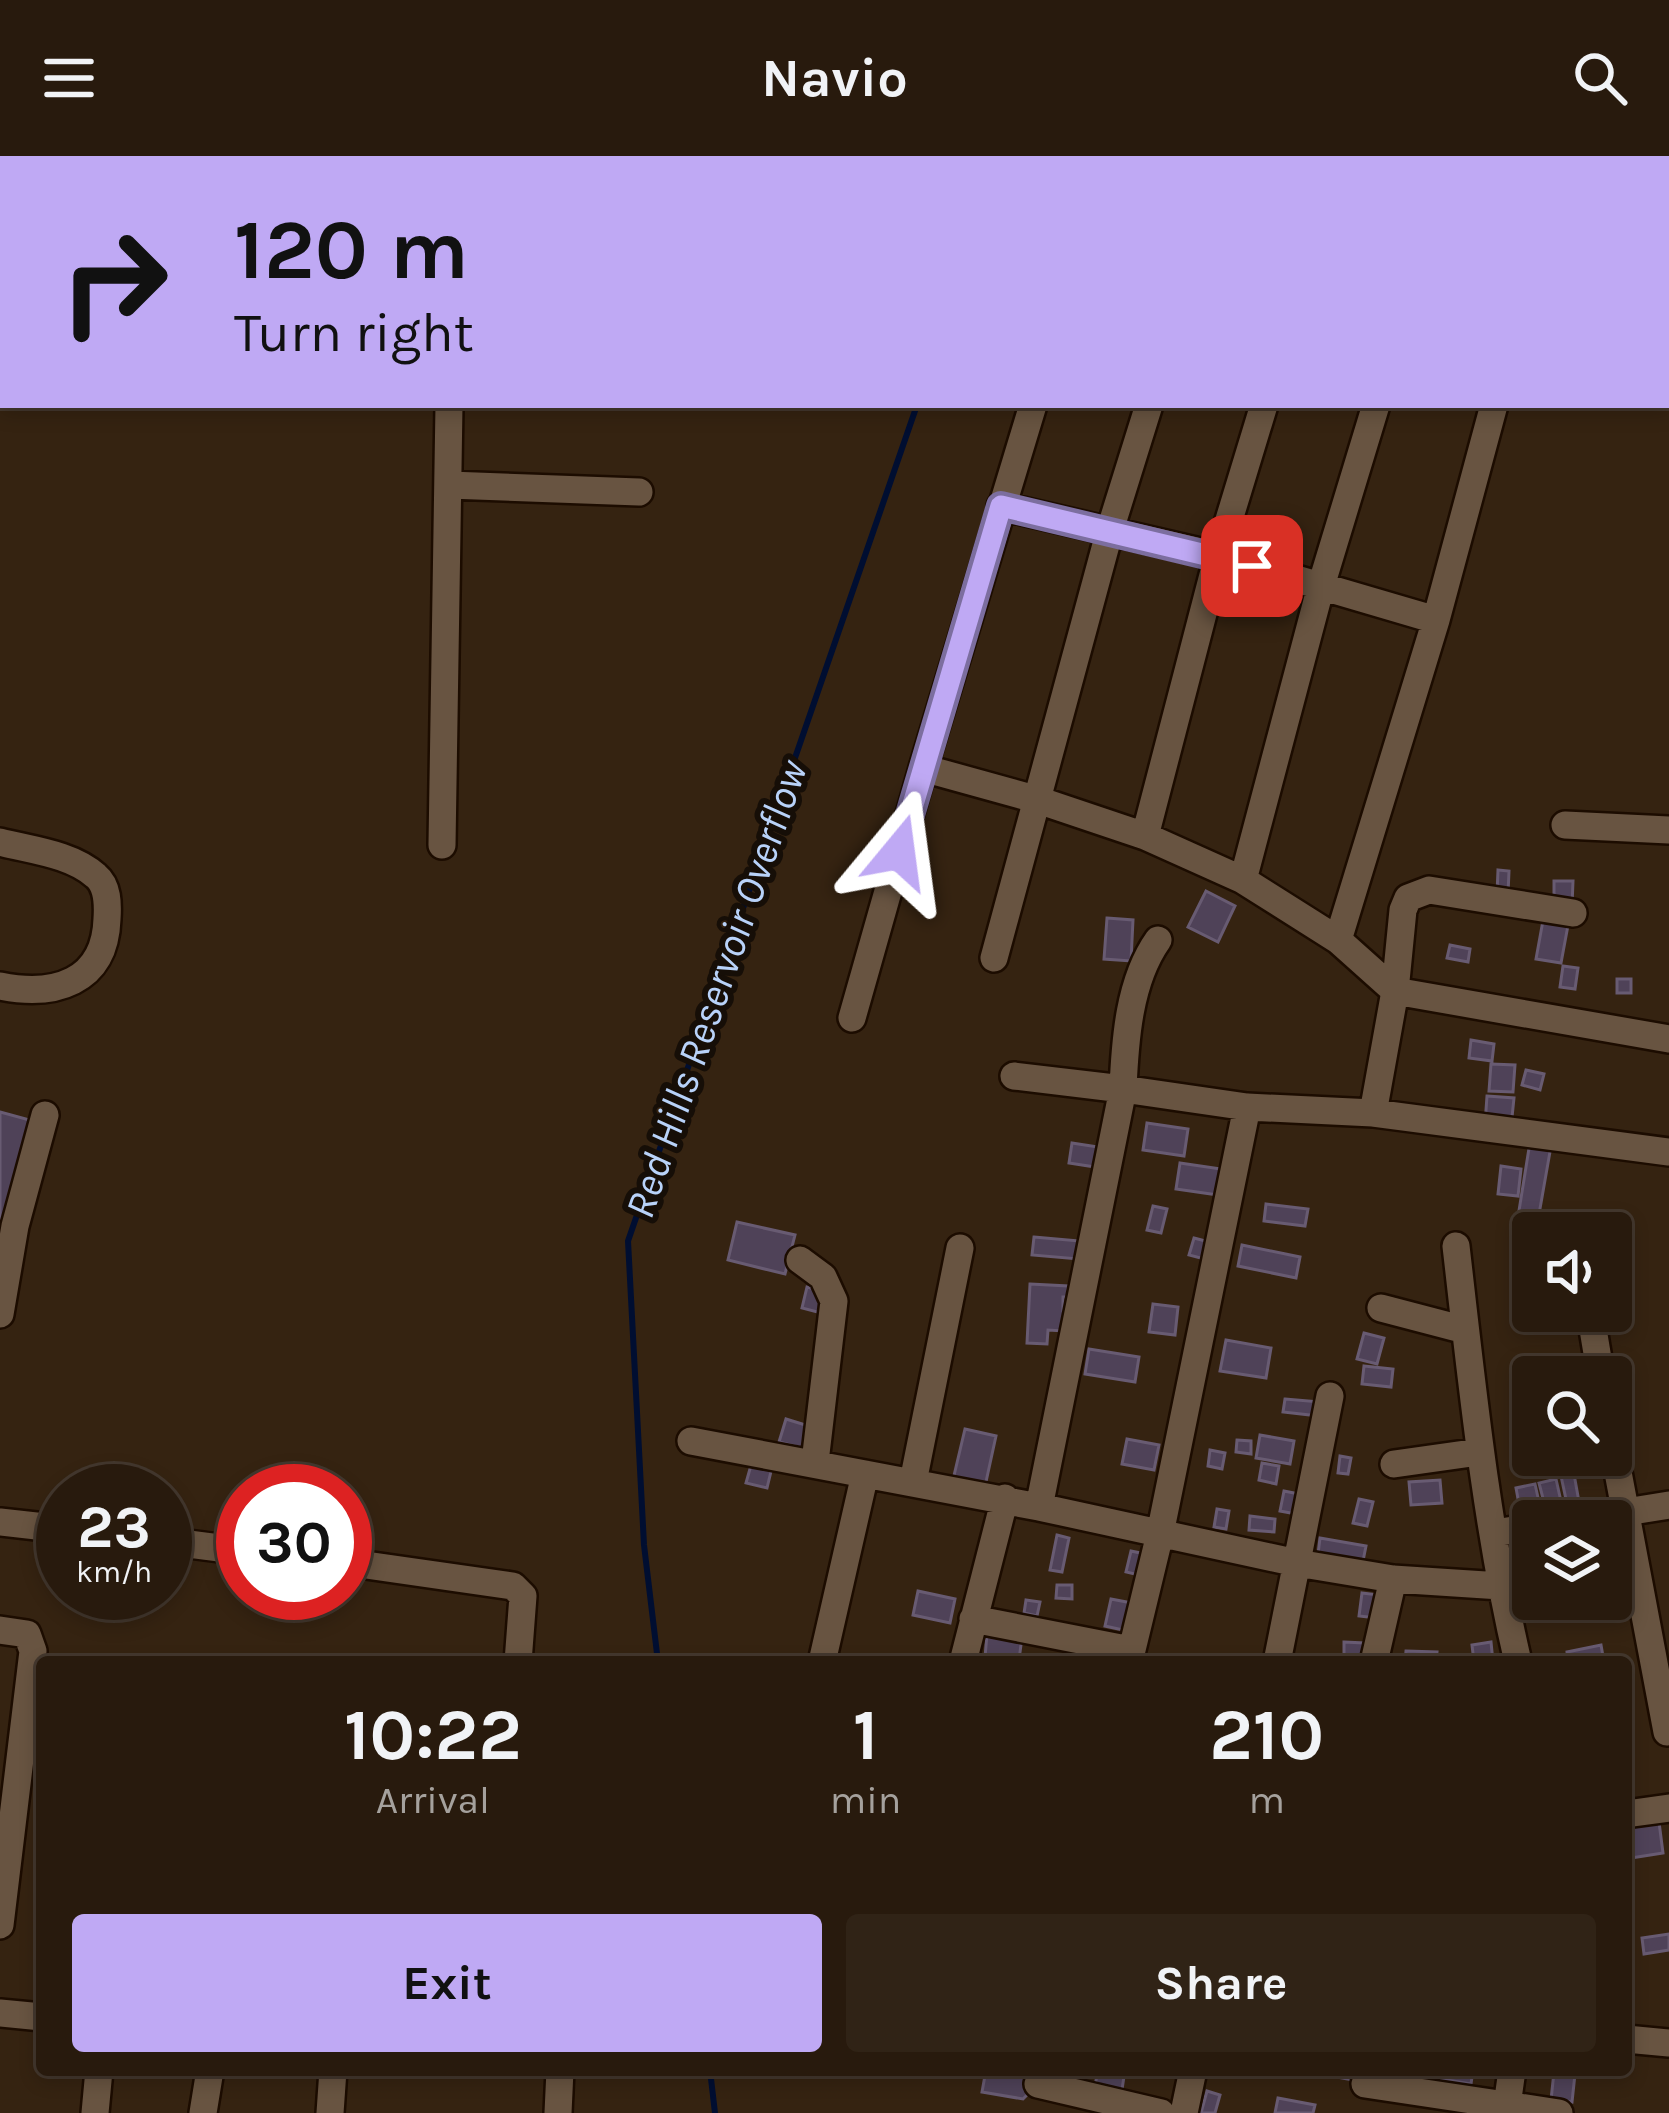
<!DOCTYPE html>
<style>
body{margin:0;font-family:Karla,sans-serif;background:#302316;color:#f1f3f6;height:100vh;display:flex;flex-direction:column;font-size:45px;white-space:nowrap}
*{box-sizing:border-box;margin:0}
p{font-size:39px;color:#a5a19d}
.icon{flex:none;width:66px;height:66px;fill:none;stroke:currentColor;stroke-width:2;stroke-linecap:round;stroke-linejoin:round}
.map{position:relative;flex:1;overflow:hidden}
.panel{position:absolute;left:36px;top:1500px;width:1596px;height:420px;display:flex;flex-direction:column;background:#281a0d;border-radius:12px;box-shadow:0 6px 18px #0003,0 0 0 3px #44382e}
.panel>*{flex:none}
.guide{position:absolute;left:0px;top:0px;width:1671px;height:252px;box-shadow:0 6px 18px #0003,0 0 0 3px #44382e;background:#bfa9f4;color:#111;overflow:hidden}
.buttons{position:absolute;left:1512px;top:1056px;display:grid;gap:24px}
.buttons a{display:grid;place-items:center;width:120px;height:120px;border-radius:12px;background:#281a0d;box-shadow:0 6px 18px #0003,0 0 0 3px #44382e;font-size:60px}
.speed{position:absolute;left:36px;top:1308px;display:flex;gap:24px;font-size:60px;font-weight:700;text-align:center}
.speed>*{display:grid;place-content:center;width:156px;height:156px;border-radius:50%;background:#281a0d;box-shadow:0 6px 18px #0003,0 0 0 3px #44382e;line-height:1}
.speed small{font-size:30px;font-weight:400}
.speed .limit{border:18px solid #d22;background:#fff;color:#111}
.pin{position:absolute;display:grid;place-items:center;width:102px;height:102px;color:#fff;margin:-51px;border-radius:24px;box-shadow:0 6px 18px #0006}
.me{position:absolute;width:132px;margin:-66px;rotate:16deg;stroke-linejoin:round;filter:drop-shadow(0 0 9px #0008)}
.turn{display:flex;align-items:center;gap:42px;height:252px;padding:0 36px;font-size:54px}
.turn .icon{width:156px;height:156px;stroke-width:2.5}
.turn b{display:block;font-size:84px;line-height:102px}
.eta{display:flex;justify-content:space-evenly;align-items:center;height:204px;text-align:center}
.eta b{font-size:72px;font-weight:700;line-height:84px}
.primary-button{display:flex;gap:24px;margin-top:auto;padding:24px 36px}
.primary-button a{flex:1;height:138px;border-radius:12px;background:#bfa9f4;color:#111;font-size:48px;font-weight:700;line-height:138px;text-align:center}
.primary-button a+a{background:#302316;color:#f1f3f6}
header{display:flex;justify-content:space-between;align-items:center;height:156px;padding:0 36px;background:#281a0d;font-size:54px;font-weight:700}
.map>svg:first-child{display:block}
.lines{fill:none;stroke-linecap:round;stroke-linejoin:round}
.stream{stroke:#000e31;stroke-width:6}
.building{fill:#4f4258;stroke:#685b72;stroke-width:3}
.minor-casing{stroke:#1c0c00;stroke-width:32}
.minor{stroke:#685441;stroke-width:27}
.route-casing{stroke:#7c6e9f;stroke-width:30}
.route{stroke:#bfa9f4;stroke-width:21}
.labels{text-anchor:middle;stroke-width:12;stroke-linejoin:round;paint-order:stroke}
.water-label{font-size:42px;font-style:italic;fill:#b8d2f9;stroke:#160e07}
</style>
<header><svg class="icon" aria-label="menu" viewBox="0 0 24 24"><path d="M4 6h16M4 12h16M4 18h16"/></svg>Navio<svg class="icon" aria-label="search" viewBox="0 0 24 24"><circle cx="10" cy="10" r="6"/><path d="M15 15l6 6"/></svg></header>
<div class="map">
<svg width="1669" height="1957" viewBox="0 0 1669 1957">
<rect width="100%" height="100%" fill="#352311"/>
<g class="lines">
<!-- stream -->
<path class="stream" d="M1002,3L1003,0
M658,1506L644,1389L628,1085L917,249
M710,1914L715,1957"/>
</g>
<!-- building -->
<path class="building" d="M1498,714L1509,715L1508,738H1497Z
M1554,725H1573L1572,750L1554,749Z
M1206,735L1235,750L1218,786L1188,771Z
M1544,759L1569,764L1561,807L1536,803Z
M1107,762L1133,764L1131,805L1104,803Z
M1450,789L1470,793L1468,806L1447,802Z
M1563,810L1578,812L1575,833L1560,831Z
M1617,823H1631V837H1617Z
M1471,884L1494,888L1492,905L1469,902Z
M1491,908L1515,909L1513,936L1489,935Z
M1526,914L1544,918L1540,934L1522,929Z
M1487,940L1514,942L1511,971L1485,968Z
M0,956L37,966L0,1100Z
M1147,967L1188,973L1184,1000L1143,994Z
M1530,986L1551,990L1538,1064L1518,1061Z
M1072,987L1098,991L1095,1011L1069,1007Z
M1180,1007L1221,1013L1218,1039L1176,1033Z
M1501,1010L1521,1013L1518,1040L1498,1038Z
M1266,1048L1308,1053L1305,1070L1264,1065Z
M1153,1050L1167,1053L1161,1077L1147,1074Z
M737,1066L795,1079L785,1118L728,1104Z
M1034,1081L1080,1085L1078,1103L1032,1099Z
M1194,1082L1217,1088L1212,1105L1189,1099Z
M1242,1089L1300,1101L1296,1122L1238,1110Z
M1030,1128L1068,1130V1141H1063V1155H1068L1064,1175L1048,1174L1047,1188L1027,1187Z
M807,1131L826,1136L821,1157L802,1152Z
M1153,1148L1178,1151L1175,1179L1149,1176Z
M1364,1177L1384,1182L1377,1208L1357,1203Z
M1226,1184L1271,1192L1266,1222L1220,1215Z
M1089,1193L1139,1201L1135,1226L1085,1218Z
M1364,1210L1393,1213L1391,1231L1362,1228Z
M1285,1243L1321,1246L1319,1260L1283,1256Z
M786,1263L812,1271L806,1293L779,1286Z
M965,1273L996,1280L984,1335L952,1328Z
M1260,1279L1294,1285L1290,1308L1256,1302Z
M1127,1283L1159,1289L1154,1314L1122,1308Z
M1237,1284L1251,1285V1298L1236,1296Z
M1210,1294L1225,1297L1222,1313L1208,1310Z
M1340,1300L1351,1302L1348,1318L1338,1317Z
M753,1302L773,1307L767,1332L746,1327Z
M1262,1307L1279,1310L1276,1328L1259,1324Z
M1574,1318L1579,1346L1567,1348L1561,1320Z
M1556,1323L1562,1350L1546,1354L1539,1327Z
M1440,1324L1442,1347L1411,1349L1409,1326Z
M1535,1328L1541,1355L1521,1359L1516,1332Z
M1284,1335L1299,1338L1296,1358L1280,1355Z
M1359,1343L1373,1346L1367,1370L1353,1367Z
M1217,1353L1229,1355L1226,1373L1214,1371Z
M1250,1360L1275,1363L1274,1376L1249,1374Z
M1057,1379L1069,1382L1062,1416L1050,1414Z
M1320,1382L1366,1390L1363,1405L1318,1398Z
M1131,1395L1145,1398L1139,1419L1126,1416Z
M1057,1429H1072V1443L1056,1442Z
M918,1435L955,1443L950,1467L913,1459Z
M1362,1437L1379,1439L1377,1462L1359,1460Z
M1111,1443L1137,1448L1132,1476L1105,1470Z
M1026,1444L1040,1446L1037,1460L1024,1457Z
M987,1478L1022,1481L1019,1504L985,1501Z
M1344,1486L1364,1487L1363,1502L1344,1501Z
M1491,1486L1493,1506H1474L1472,1489Z
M1601,1489L1604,1506H1568L1567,1496Z
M1076,1491L1117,1498L1116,1506H1074Z
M1406,1495L1437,1496L1436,1506H1405Z
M1659,1666L1663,1697L1631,1702L1626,1671Z
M1669,1778V1794L1644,1798L1642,1782Z
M986,1914H1030L1038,1928L1023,1943L982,1936Z
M1098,1914H1125L1121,1940L1094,1935Z
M1300,1914H1360L1358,1925Z
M1442,1914H1473L1471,1928L1441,1923Z
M1554,1916L1575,1918L1572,1946L1551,1944Z
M1207,1935L1220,1939L1215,1957H1201Z
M1278,1942L1315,1949L1313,1957H1275Z"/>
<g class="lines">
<!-- minor casing -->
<g class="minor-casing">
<path id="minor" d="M450,3V0
M1129,3L1130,0
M1241,3L1242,0
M1363,3L1364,0
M1481,3L1482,0
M1033,249L923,612L1035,643L1145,680L1243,724L1338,784L1395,835L1669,883
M449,329L639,336
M1001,350L1218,400L1436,464
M1565,669L1669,674
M1145,680L1218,400L1264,249
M0,686C31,694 72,698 96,720C108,730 108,748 107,763C105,827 54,841 0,830
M442,689L449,249
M1243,724L1321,430L1376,249
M1338,784L1436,464L1494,249
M994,802L1110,374L1149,249
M852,862L923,612
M1014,920L1123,933C1125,884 1129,825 1158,784
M1373,957L1395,835L1403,754L1408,742L1429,734L1573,757
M1456,1090C1472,1229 1486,1369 1518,1506
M800,1104L823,1121L834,1145L815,1306
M1381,1152L1465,1174
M1590,1155L1601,1221
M0,1158L15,1070L45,959
M1611,1279L1667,1576
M691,1285L1039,1351
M1394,1308L1479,1296
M913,1326L960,1092
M1570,1365L1669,1349
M0,1366L63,1373
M1494,1377L1533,1371
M165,1385L243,1395
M345,1406L513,1430L523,1440L518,1506
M1501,1430L1393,1423L1297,1407L1039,1351L1123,933L1247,951L1373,957L1669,996
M973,1463L1131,1494
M0,1474L27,1478L33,1495L0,1769
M822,1506L865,1318
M963,1506L1005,1342
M1129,1506L1160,1378L1247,951
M1277,1506L1330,1240
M1374,1506L1393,1423
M1626,1658L1669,1652
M0,1857L42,1861
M1626,1883L1669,1887
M1038,1928L1161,1957
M1365,1928L1559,1957
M95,1957L99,1914
M203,1957L210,1914
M330,1957L333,1914
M558,1957L560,1914
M1184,1957L1193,1914
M1506,1957L1512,1914"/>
</g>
<!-- minor -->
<use href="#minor" class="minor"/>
</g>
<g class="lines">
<!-- route casing -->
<g class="route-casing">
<path id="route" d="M899,696L1001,350L1252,410"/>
</g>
<!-- route -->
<use href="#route" class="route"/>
</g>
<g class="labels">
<!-- water labels -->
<g class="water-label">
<text transform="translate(715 833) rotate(-71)" y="15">Red Hills Reservoir Overflow</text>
</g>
</g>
</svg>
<div class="buttons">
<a><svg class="icon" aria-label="sound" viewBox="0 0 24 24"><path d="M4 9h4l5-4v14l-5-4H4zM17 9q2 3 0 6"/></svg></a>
<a><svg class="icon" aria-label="search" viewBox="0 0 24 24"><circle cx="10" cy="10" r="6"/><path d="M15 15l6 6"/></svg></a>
<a><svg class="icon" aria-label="layers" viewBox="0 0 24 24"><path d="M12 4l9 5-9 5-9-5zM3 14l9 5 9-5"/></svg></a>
</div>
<div class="speed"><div>23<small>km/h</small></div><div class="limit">30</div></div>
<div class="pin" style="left:1252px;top:410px;background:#d93025"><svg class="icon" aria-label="arrive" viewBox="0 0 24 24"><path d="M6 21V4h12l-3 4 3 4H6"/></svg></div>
<svg class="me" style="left:899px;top:696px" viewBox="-20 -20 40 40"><path d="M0-17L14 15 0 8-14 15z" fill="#bfa9f4" stroke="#fff" stroke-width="4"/></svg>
<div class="guide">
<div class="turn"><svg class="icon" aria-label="right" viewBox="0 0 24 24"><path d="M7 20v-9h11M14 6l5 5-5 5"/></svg><div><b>120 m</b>Turn right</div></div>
</div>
<section class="panel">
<div class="eta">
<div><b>10:22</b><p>Arrival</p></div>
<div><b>1</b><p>min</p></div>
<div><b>210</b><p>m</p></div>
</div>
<div class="primary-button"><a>Exit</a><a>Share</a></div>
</section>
</div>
